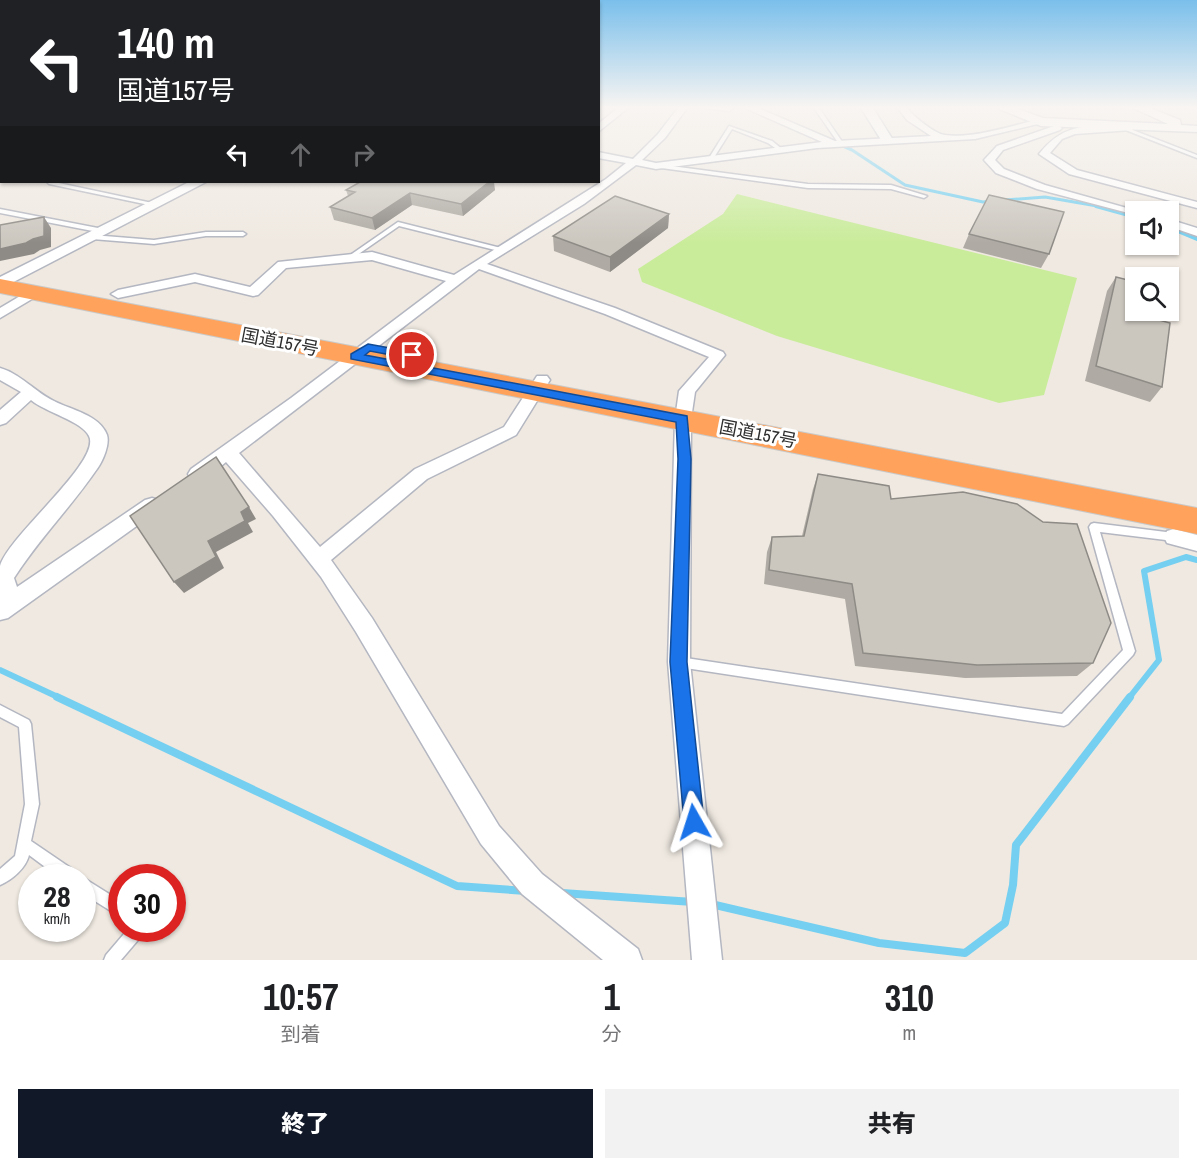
<!DOCTYPE html>
<html lang="ja">
<meta charset="utf-8">
<style>
body{margin:0;font-family:"Archivo Narrow","Noto Sans JP",sans-serif;background:#f2f2f2;color:#202124;height:100vh;display:flex;flex-direction:column;font-size:22px;white-space:nowrap}
*{box-sizing:border-box;margin:0}
p{font-size:20px;color:#757577}
.icon{flex:none;width:33px;height:33px;fill:none;stroke:currentColor;stroke-width:2;stroke-linecap:round;stroke-linejoin:round}
.map{position:relative;height:960px;overflow:hidden}
.drawer{display:flex;flex-direction:column;background:#fff;flex:1}
.drawer>*{flex:none}
.top-card{position:absolute;left:0px;top:0px;width:600px;height:183px;box-shadow:0 2px 4px #0004;background:#202124;color:#fff;overflow:hidden}
.fabs{position:absolute;left:1125px;top:201px;display:grid;gap:12px}
.fabs a{display:grid;place-items:center;width:54px;height:54px;border-radius:0px;background:#fff;box-shadow:0 2px 4px #0004;font-size:30px}
.speed{position:absolute;left:18px;top:864px;display:flex;gap:12px;font-size:30px;font-weight:700;text-align:center}
.speed>*{display:grid;place-content:center;width:78px;height:78px;border-radius:50%;background:#fff;box-shadow:0 2px 4px #0004;line-height:1}
.speed small{font-size:15px;font-weight:400}
.speed .limit{border:9px solid #d22;background:#fff;color:#111}
.pin{position:absolute;display:grid;place-items:center;width:51px;height:51px;color:#fff;margin:-26px;border:3px solid #fff;border-radius:50%;box-shadow:0 2px 6px #0007}
.me{position:absolute;width:66px;margin:-33px;rotate:354deg;stroke-linejoin:round;filter:drop-shadow(0 0 4px #0008)}
.turn{display:flex;align-items:center;gap:21px;height:126px;padding:0 18px;font-size:27px}
.turn .icon{width:78px;height:78px;stroke-width:2.5}
.turn b{display:block;font-size:42px;line-height:51px}
.lanes{display:flex;align-items:center;height:57px;padding:0 18px;background:#0003;justify-content:center;gap:30px;direction:ltr}
.lanes .off{opacity:.35}
.eta{display:flex;justify-content:space-evenly;align-items:center;height:102px;text-align:center}
.eta b{font-size:36px;font-weight:800;line-height:42px}
.primary-button{display:flex;gap:12px;margin-top:auto;padding:12px 18px}
.primary-button a{flex:1;height:69px;border-radius:0px;background:#111827;color:#fff;font-size:24px;font-weight:800;line-height:69px;text-align:center}
.primary-button a+a{background:#f2f2f2;color:#202124}
.map>svg:first-child{display:block}
.pitch{fill:#c9ec9a}
.lines{fill:none;stroke-linecap:round;stroke-linejoin:round}
.stream-far3{stroke:#75cff0;stroke-width:3}
.stream-far2{stroke:#75cff0;stroke-width:4}
.stream-far1{stroke:#75cff0;stroke-width:6}
.stream{stroke:#75cff0;stroke-width:8}
.lane-casing{stroke:#b4b7c1;stroke-width:3}
.street-casing{stroke:#b4b7c1;stroke-width:3}
.secondary-casing{stroke:#b4b7c1;stroke-width:3}
.highway-casing{stroke:#c9c9c9;stroke-width:2}
.lane{fill:#fff;fill-rule:evenodd}
.street{fill:#fff;fill-rule:evenodd}
.secondary{fill:#fff;fill-rule:evenodd}
.highway{fill:#ffa35c;fill-rule:evenodd}
.wall{fill:#afaba4}
.shaded-wall{fill:#8e8b86}
.building{fill:#cbc7bf;stroke:#8e8b86;stroke-width:1.5}
.route{fill:#1a73e8;stroke:#114b97;stroke-width:1.5}
.labels{text-anchor:middle;stroke-width:6;stroke-linejoin:round;paint-order:stroke}
.street-label{font-size:18px;fill:#2e2e2e;stroke:#fff}
</style>
<div class="map">
<svg width="1197" height="960" viewBox="0 0 1197 960">
<rect width="100%" height="100%" fill="#efe9e1"/>
<!-- pitch -->
<path class="pitch" d="M737,194L1077,278L1044,395L999,403L777,336L642,282L638,269L723,214Z"/>
<g class="lines">
<!-- stream-far3 -->
<path class="stream-far3" d="M838,144L852,150L905,185L983,202L992,201
M1005,200L1045,197L1103,207"/>
<!-- stream-far2 -->
<path class="stream-far2" d="M1096,206L1136,217
M1168,227L1197,239"/>
<!-- stream-far1 -->
<path class="stream-far1" d="M0,670L60,698
M1129,698L1159,660L1144,571L1186,557L1197,560"/>
<!-- stream -->
<path class="stream" d="M57,697L457,886L526,891
M562,893L693,902
M711,904L879,943L965,953L1005,923L1013,885L1016,845L1130,697"/>
<!-- lane casing -->
<g class="lane-casing">
<path id="lane" d="M814,108H819L843,143V144H839Z
M729,126L772,141L782,149L778,150L768,143L732,129L713,159H709V158Z
M1125,127L1197,155V158L1123,129Z
M656,164L808,184L891,185L927,196L924,198L891,189L808,188L654,167L653,166Z
M47,182H54L157,204L154,206L49,184Z
M0,209L103,229L106,231L103,233L0,213Z
M398,222L505,249L506,250L503,252L399,226L350,260H346V258Z
M206,232H243L246,234L243,236H206L154,244L92,239L89,237L92,235L154,240Z
M1094,523L1174,533L1177,534L1179,537L1177,540L1174,541L1100,532L1135,651L1133,655L1068,724L1064,726L679,667L675,666L673,662L675,658L679,657L1062,714L1123,650L1089,527L1091,524Z
M0,705L29,720L31,724L39,804L31,841L78,873L80,878H60L29,855C26,868 12,880 0,885V869L15,856L25,804L19,727L0,717Z
M82,877L122,902V918L82,893V878H81Z
M129,928H146L144,933L121,960H104L106,955Z"/>
</g>
<!-- street casing -->
<g class="street-casing">
<path id="street" d="M618,108H628L598,132V124Z
M678,108H687L665,138L642,160L656,163L822,142L745,108H758L835,141L931,136L907,120L898,108H907C913,116 935,134 945,135C973,139 1013,125 1041,119L1046,122L975,139L817,148L656,169L636,165L584,204L487,264L615,308L723,352L725,355L695,392L691,419L690,662L722,960H692L668,662L675,419L679,391L709,357L605,314L479,269L239,453L320,547L415,469L504,427L537,376H547L550,380L516,435L427,479L331,560L372,618L499,826L542,874L638,949L642,960H603L522,894L481,844L356,632L321,577L273,516L226,462C216,470 204,483 191,479L188,474L191,469L291,398L446,281L372,260L286,268L258,295L253,296L195,282L118,298L111,294L118,290L195,274L250,287L278,262L372,252L454,275L606,179L626,163L598,158V152L633,159L658,134Z
M705,108H733L729,111Z
M1057,125L1062,128L1060,130L1003,150L995,160L1004,169L1045,185L1141,212H1136V215L1037,189L996,173L984,160L997,146Z
M1129,125L1134,128L1132,130L1075,134L1062,139L1050,153L1077,170L1197,202V208L1069,174L1039,154C1066,120 1090,127 1129,125Z
M1168,219L1197,228V236L1168,226Z
M32,289L37,290L39,293L37,296L0,318V308Z
M0,368C21,374 35,392 54,401C71,410 100,415 107,435C110,444 103,461 97,469C71,507 39,539 14,578L17,587L145,500L152,498L159,500L161,505L159,510L8,618L0,620C0,605 0,580 0,566C8,536 102,461 89,436C82,421 45,412 31,400L6,423L0,425V410L21,392L0,380Z
M1174,529L1197,535V551L1167,543L1164,537L1167,531Z"/>
</g>
<!-- secondary casing -->
<g class="secondary-casing">
<path id="secondary" d="M861,108H873L893,140L891,143H883Z
M997,108H1015L1043,118L1168,124L1133,108H1150L1180,120L1181,125L1197,126V132L1041,126Z
M189,182H206L0,289V277Z"/>
</g>
<!-- highway casing -->
<g class="highway-casing">
<path id="highway" d="M0,279L1197,508V534L0,293Z"/>
</g>
<!-- lane -->
<use href="#lane" class="lane"/>
<!-- street -->
<use href="#street" class="street"/>
<!-- secondary -->
<use href="#secondary" class="secondary"/>
<!-- highway -->
<use href="#highway" class="highway"/>
</g>
<!-- wall -->
<path class="wall" d="M346,190H495L463,216L412,205L375,230L334,220L330,207L348,196Z
M669,214L668,228L610,272L554,251L553,236Z
M969,234L1049,254L1041,268L963,248Z
M1116,277L1148,317L1162,387L1150,402L1085,381L1107,291Z
M818,474L891,499L1093,663L1077,676L965,678L855,666L845,599L764,584L767,552L772,537L802,536L813,489Z"/>
<!-- shaded-wall -->
<path class="shaded-wall" d="M489,182H494L495,190L463,216L461,204Z
M410,193L412,205L375,230L372,218Z
M669,214L668,228L610,272V257Z
M44,217L51,228V247L40,250L34,254L0,261V249Z
M249,507L256,519L248,523L253,532L216,552L224,568L184,593L174,582L208,541L241,512Z"/>
<!-- building -->
<path class="building" d="M360,182H489L461,204L410,193L372,218L330,207L355,192L346,190Z
M989,195L1064,212L1049,254L969,234Z
M615,196L669,214L610,257L553,236Z
M44,217V236L33,239L26,243L0,249V225Z
M1116,277L1136,282V310H1149L1148,317L1170,323L1162,387L1096,366Z
M216,457L249,507L241,512L245,521L208,541L216,557L174,582L130,516Z
M818,474L889,486L891,499L963,492L1017,504L1043,522L1077,524L1111,623L1093,663L977,665L863,653L852,584L769,570L772,537L804,536Z"/>
<!-- sky -->
<linearGradient id="sky" x2="0" y2="1"><stop stop-color="#7abfeb"/><stop offset="0.44" stop-color="#f8f5f2"/><stop offset="1" stop-color="#f8f5f2" stop-opacity="0"/></linearGradient>
<rect width="1197" height="243" fill="url(#sky)"/>
<!-- route -->
<path class="route" d="M368,344L412,352L417,355L412,359L370,351L365,355L687,416L691,459L687,662L704,822L701,830L694,833L687,830L684,822L670,662L678,459L676,422L351,359V354Z"/>
<g class="labels">
<!-- street labels -->
<g class="street-label">
<text transform="translate(280 342) rotate(11)" y="6">国道157号</text>
<text transform="translate(758 434) rotate(11)" y="6">国道157号</text>
</g>
</g>
</svg>
<div class="fabs">
<a><svg class="icon" aria-label="sound" viewBox="0 0 24 24"><path d="M4 9h4l5-4v14l-5-4H4zM17 9q2 3 0 6"/></svg></a>
<a><svg class="icon" aria-label="search" viewBox="0 0 24 24"><circle cx="10" cy="10" r="6"/><path d="M15 15l6 6"/></svg></a>
</div>
<div class="speed"><div>28<small>km/h</small></div><div class="limit">30</div></div>
<div class="pin" style="left:412px;top:355px;background:#d93025"><svg class="icon" aria-label="arrive" viewBox="0 0 24 24"><path d="M6 21V4h12l-3 4 3 4H6"/></svg></div>
<svg class="me" style="left:694px;top:822px" viewBox="-20 -20 40 40"><path d="M0-17L14 15 0 8-14 15z" fill="#1a73e8" stroke="#fff" stroke-width="4"/></svg>
<div class="top-card">
<div class="turn"><svg class="icon" aria-label="left" viewBox="0 0 24 24"><path d="M17 20v-9H6M10 6l-5 5 5 5"/></svg><div><b>140 m</b>国道157号</div></div>
<div class="lanes"><svg class="icon" aria-label="left" viewBox="0 0 24 24"><path d="M17 20v-9H6M10 6l-5 5 5 5"/></svg><svg class="icon off" aria-label="ahead" viewBox="0 0 24 24"><path d="M12 20V5M6 11l6-6 6 6"/></svg><svg class="icon off" aria-label="right" viewBox="0 0 24 24"><path d="M7 20v-9h11M14 6l5 5-5 5"/></svg></div>
</div>
</div>
<section class="drawer">
<div class="eta">
<div><b>10:57</b><p>到着</p></div>
<div><b>1</b><p>分</p></div>
<div><b>310</b><p>m</p></div>
</div>
<div class="primary-button"><a>終了</a><a>共有</a></div>
</section>
